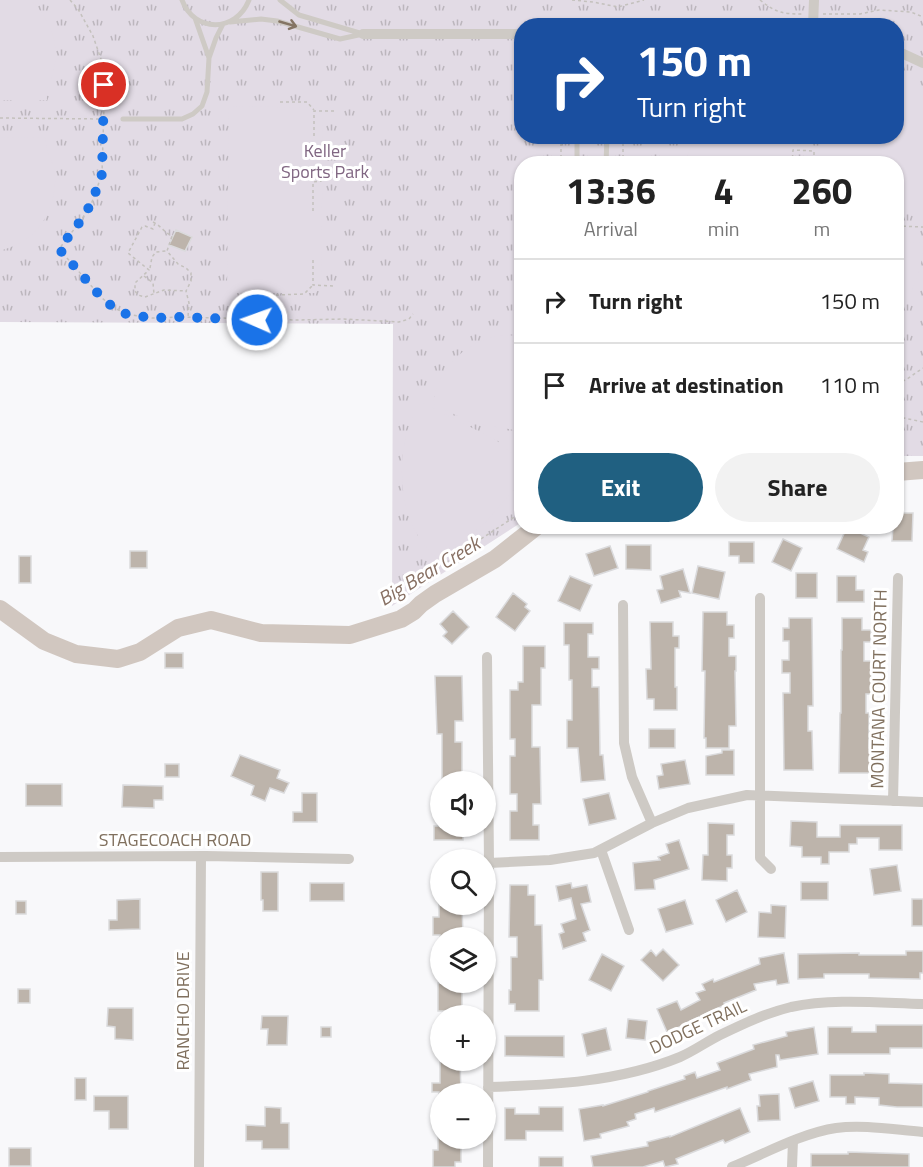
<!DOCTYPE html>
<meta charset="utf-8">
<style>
body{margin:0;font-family:"Titillium Web",sans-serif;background:#f2f2f2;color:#222;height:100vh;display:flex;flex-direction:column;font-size:22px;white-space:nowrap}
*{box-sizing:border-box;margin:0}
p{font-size:20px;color:#767676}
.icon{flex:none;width:33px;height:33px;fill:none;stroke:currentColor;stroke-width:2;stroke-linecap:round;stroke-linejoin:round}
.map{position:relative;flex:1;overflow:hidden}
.side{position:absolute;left:514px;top:156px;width:390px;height:378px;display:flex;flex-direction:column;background:#fff;border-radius:24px;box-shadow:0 2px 4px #0004}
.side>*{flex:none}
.guide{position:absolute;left:514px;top:18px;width:390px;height:126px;border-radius:24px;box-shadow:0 2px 4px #0004;background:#1a4fa0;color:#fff;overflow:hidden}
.tools{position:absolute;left:430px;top:771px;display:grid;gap:12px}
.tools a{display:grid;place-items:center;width:66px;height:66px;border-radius:50%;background:#fff;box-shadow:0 2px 4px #0004;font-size:30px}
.pin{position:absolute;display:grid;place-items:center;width:51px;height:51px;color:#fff;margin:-26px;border:3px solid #fff;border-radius:50%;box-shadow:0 2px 6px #0007}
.me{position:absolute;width:66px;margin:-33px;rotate:272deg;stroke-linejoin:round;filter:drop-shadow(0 0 4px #0008)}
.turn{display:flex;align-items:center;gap:21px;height:126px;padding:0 24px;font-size:27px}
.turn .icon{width:78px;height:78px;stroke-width:2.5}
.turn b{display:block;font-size:42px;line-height:51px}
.eta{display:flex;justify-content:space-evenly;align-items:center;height:102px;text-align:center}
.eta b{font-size:36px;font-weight:700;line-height:42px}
.primary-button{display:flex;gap:12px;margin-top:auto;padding:12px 24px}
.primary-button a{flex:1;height:69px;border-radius:36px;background:#206081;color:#fff;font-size:24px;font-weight:700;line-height:69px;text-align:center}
.primary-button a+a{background:#f2f2f2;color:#222}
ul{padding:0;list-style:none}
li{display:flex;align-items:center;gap:18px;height:84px;padding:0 24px;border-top:2px solid #e0e0e0}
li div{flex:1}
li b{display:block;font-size:22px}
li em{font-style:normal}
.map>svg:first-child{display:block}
.park{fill:url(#park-tufts);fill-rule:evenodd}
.garden{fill:#e2dbe5}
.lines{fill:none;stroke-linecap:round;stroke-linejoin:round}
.river{stroke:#d1c7c0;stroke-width:18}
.building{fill:#bdb4ab;stroke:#dadadc;stroke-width:1.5}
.path{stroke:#c4c1bd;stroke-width:1.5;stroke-dasharray:3 3;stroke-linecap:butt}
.lane{stroke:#cecac5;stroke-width:5}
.street{stroke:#cecac5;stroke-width:10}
.oneway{stroke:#847463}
.route{stroke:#1a73e8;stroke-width:10;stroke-dasharray:0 18}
.labels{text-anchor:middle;stroke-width:6;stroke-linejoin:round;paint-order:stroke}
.park-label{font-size:18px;fill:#806682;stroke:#fff}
.street-label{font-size:18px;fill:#80705e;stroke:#fff}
.water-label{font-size:20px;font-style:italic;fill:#876f62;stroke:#fff}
</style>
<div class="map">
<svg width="923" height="1167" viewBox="0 0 923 1167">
<defs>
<pattern id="park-tufts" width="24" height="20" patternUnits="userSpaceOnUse" patternTransform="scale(1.5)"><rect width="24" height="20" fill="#e2dbe5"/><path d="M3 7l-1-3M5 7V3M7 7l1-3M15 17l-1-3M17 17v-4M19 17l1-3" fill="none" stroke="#bcb6bd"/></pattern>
</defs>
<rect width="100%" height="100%" fill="#f8f8fa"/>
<!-- park -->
<path class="park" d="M0,0H923V456H897V164H522V522L392,606L393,324L0,322ZM522,26H897V136H522Z"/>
<!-- garden -->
<path class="garden" d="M0,0H31C49,19 60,42 54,69C51,81 46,87 47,100H0Z
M897,70L916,81L923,87V209H897V164L818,163L820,137L897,136Z
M229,106L318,108L323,114L321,288L315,293H227Z
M0,137L46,138C45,153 51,156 54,169C59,195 46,229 22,242C15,246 7,248 0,251Z
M698,137H789V163H684L692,145Z
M897,241L923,243C923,270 913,293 897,314Z
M506,335L522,336V424L514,430L472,423L433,404C438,366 469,338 506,335Z
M421,402L496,440L522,462V480L485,523L438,560C432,553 425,546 420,539C398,507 397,453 412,418C414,412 418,407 421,402Z"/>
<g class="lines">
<!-- river -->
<path class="river" d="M897,472L923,470
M0,609L44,641L76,654L118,659L140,652L178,628L211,620L261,633L350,635L401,619L414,611L421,604L435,594L495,559L537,526"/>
</g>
<!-- building -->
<path class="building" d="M176,230L192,237L185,251L169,245Z
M897,513H913L912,541H892L893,526H897Z
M847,527L869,537L863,550L868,552L864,562L837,549Z
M783,539L802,548L791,571L772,562Z
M729,542H754V563H739V556H729Z
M626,545H651V570L626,569Z
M610,546L618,568L594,576L586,554Z
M130,551H147V568H130Z
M19,556H31V583H19Z
M698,566L725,572L719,599L692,593Z
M683,569L690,593L679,591L681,597L661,603L657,590L663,589L660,576Z
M796,573H817V598H796Z
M570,576L592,585L580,611L558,601Z
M837,576H856V590H864V602H837Z
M513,593L527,604L525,607L530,611L515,631L496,617Z
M453,611L469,627L452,644L443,636L447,632L440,624Z
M703,612H727V625H734V638H729V656H736V671H735L736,726H729V748H706V738H704L705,671H702Z
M789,618H812L813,706H808V731H812L813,770H784L783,693H790V673H782V660H789V641H783V628H789Z
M842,618H862V630H871V642H864V661H872V694H866V713H869V748H871V773H839L840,713H841V650H842Z
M650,622H673V636H679V648H675V687H677V710H654V699H647L646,669H651Z
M564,623H593V634H588V657H599V669H592V687H599L600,755H603L605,780L581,782L578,748H567V720H572V680H569V645H564Z
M523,646H545V668H541V705H532V747H540L541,804H533V825H539V840H510V811H517V794H510V756H515V739H510V690H518V682H523Z
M165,653H183V668H165Z
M435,676H462L463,721H455V742H462V782H442V734H437Z
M649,729H675V748H649Z
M722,750H734V775H706V756L722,753Z
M240,755L280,770L277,778L289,783L284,793L270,788L265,801L251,795L254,786L231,776Z
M685,760L690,784L659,789L657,776L663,775L661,764Z
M165,764H179V777H165Z
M26,784H62V806H26Z
M123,785L163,786V800H154V808L122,807Z
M302,793H317V822H293V812H302Z
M609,793L616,819L589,825L583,799Z
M791,821L817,822V837H840V825H902V850H879V838H857V844H849V852H829V864H821V857H802V847L790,846Z
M708,823L734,824V835H727V855H732V868H727V881L702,880L703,855H708Z
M434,826H463V840H434Z
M679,840L689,869L654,880L655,889L635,890L633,863L660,860L658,857L669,853L666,844Z
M897,865L901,891L874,895L870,869Z
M261,872H278V911H263V900H261Z
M801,882H828V900H801Z
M310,883H344V901H310Z
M571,883L572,888L587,885L591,902L581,904L590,930L583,933L586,941L563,949L559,934L564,932L561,924L576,919L571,898L559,901L556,886Z
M510,885H528V895H535V925H542L543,980H539V1011H515V1004H509V990H511V957H517V937H509Z
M737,890L747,912L726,922L716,900Z
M140,899V929L109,930V920H117V900Z
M912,899H923V926H912Z
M685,900L693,924L666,932L658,909Z
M16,901H26V914H16Z
M439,904H462L463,938H440V935H433V917H439Z
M771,905L786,906L785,938L758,937L759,912L771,913Z
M663,949L679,965L663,981L641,960L651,950L656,956Z
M906,951H923V973H920V979L869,978V974H824V978L798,979V954L859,953V955H906Z
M784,953L789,983L777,985L776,980L754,984L756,990L724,1003L725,1005L686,1023L687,1024L667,1032L657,1009L677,1001L681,1010L700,1000L696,993L705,990L702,984L713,979L714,982L760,964L759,958Z
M602,954L624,966L611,991L589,980Z
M438,983H462V1011H438Z
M18,989H30V1003H18Z
M108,1008H133V1040L115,1039V1027L107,1026Z
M262,1016H288L287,1045H267L268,1029H261Z
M628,1019L647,1021L645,1040L626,1038Z
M876,1025H923V1048H890V1054H828V1027H852V1032H876Z
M321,1027H331V1037H321Z
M814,1027L818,1054L780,1060L779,1055H776L777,1067L749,1074L751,1080L727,1089V1087L655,1112L654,1108L635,1114L636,1119L627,1122L629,1126L600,1134L601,1138L584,1141L579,1109L603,1105V1106L648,1092V1091L685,1079L684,1076L695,1072L697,1078L720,1070L717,1063L754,1049L753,1045L787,1036L786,1032Z
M606,1028L611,1050L587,1056L582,1034Z
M505,1036H564V1057L505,1056Z
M440,1060H460L461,1094H439V1092H432V1083H440Z
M864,1073L889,1074V1083L923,1084V1107H897L879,1105V1098L855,1097V1104H846V1097H830V1075H864Z
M75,1078H86V1100H75Z
M813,1081L819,1101L795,1108L789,1088Z
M779,1094L780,1120L758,1121L757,1106H760L759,1095Z
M94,1096H128V1129H109V1111H94Z
M265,1107L281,1108V1123H289V1149H262V1141H246V1125L265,1126Z
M539,1107H563V1131H526V1140H505V1108H515V1114H539Z
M740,1108L750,1132L725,1143L723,1140L676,1159L678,1164L665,1167L663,1161L643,1167H593L591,1156L648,1146L647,1142L670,1136V1137Z
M438,1138H461V1162H455V1167H433V1150H438Z
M9,1148H31V1166H9Z
M848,1152L909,1154V1167H811V1154H848Z
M539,1157H563V1167H539Z"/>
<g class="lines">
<!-- path -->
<path class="path" d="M70,0L78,9L93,36L103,65L104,105L102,174L92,202L82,219L59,249L102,298L113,307L126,314L152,318L181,317L297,320L344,319L399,322L409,319L413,314
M572,0L593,2L618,7L644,0
M760,0C776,13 783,14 803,14
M823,14H860L879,10L911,12L923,17
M280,102H307L314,110
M0,118L103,119
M314,136V111H336
M561,164V136
M623,164V136
M792,164L793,150L814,151V164
M313,211V182L321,181L327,174L335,171
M153,222C161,226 164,232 172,236L167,251L178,264L186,268L191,273V281L186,291L189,303L188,317
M155,223L153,229L145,226L142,227L128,253L149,270L135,283V291L138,295L145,297L164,290L186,291
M897,226L923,227
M313,260V285L334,286
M150,268L152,257L156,252L166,251
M144,276L153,283L154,294
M276,295L304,294L312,286
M897,384L907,379L923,368
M897,421L904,418L923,422
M422,580L461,552L522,512"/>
<!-- lane -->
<path class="lane" d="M182,0C194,33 236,33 249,0
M195,18L209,58L216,38L223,24
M230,22L261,19L277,21L340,39L363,34L299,15L280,0
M123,119H182L193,114L202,106L207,92L209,58
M577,164V136
M606,164L607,136"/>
<!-- street -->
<path class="street" d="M813,26L814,0
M363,34H522
M897,51L923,63
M760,598V858L771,869
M623,605L624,743L632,777L652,823
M487,657L489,863L488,1167
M893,801L898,578
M601,850L629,930
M0,857L206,856L349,859
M489,863L550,860L594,853L652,823L688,808L747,795L923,802
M488,1087C552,1085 619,1082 680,1057C694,1051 706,1042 720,1035C743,1024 766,1013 791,1007C833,998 881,1003 923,1004
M199,1167L201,856
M732,1167C764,1154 802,1133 836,1128C863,1124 896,1130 923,1132
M792,1167L793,1141"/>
</g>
<!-- one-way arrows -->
<defs><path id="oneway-shaft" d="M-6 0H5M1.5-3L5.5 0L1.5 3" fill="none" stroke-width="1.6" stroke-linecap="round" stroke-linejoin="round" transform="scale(1.5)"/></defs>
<use class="oneway" href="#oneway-shaft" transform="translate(288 24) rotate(16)"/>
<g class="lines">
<!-- route -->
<path class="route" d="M104,85L102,174L92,202L82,219L59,249L102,298L113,307L126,314L152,318L181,317L257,320"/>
</g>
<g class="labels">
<!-- park labels -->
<g class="park-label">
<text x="325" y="157">Keller<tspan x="325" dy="21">Sports Park</tspan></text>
</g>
<!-- street labels -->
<g class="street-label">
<text transform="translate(879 689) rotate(-89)" y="6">MONTANA COURT NORTH</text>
<text x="175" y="846">STAGECOACH ROAD</text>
<text transform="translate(183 1011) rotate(-90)" y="6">RANCHO DRIVE</text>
<text transform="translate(698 1027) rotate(-25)" y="6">DODGE TRAIL</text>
</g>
<!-- water labels -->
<g class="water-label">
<text transform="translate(429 571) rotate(-31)" y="7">Big Bear Creek</text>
</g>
</g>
</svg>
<div class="tools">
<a><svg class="icon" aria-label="sound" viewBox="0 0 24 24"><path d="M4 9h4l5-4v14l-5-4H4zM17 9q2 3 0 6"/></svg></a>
<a><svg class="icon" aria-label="search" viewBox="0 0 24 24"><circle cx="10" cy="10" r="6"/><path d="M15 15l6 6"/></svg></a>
<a><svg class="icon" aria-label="layers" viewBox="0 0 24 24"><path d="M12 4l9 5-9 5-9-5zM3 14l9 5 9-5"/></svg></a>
<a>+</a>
<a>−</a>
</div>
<div class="pin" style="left:104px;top:85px;background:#d93025"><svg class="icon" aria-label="arrive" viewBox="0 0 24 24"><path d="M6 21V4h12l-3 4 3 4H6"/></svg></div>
<svg class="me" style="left:257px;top:320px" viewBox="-20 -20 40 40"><circle r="17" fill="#1a73e8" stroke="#fff" stroke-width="3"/><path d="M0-11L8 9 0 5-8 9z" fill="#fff"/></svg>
<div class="guide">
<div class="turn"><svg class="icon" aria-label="right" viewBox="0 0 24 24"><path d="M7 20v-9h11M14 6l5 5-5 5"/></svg><div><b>150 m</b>Turn right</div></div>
</div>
<section class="side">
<div class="eta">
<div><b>13:36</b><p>Arrival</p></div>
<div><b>4</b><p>min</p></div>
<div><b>260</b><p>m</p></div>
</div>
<ul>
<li><svg class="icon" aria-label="right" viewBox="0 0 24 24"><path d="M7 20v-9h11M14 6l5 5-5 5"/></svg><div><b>Turn right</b></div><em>150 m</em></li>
<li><svg class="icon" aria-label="arrive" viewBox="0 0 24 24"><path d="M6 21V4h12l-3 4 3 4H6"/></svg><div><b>Arrive at destination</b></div><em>110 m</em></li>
</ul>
<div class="primary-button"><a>Exit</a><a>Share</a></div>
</section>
</div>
